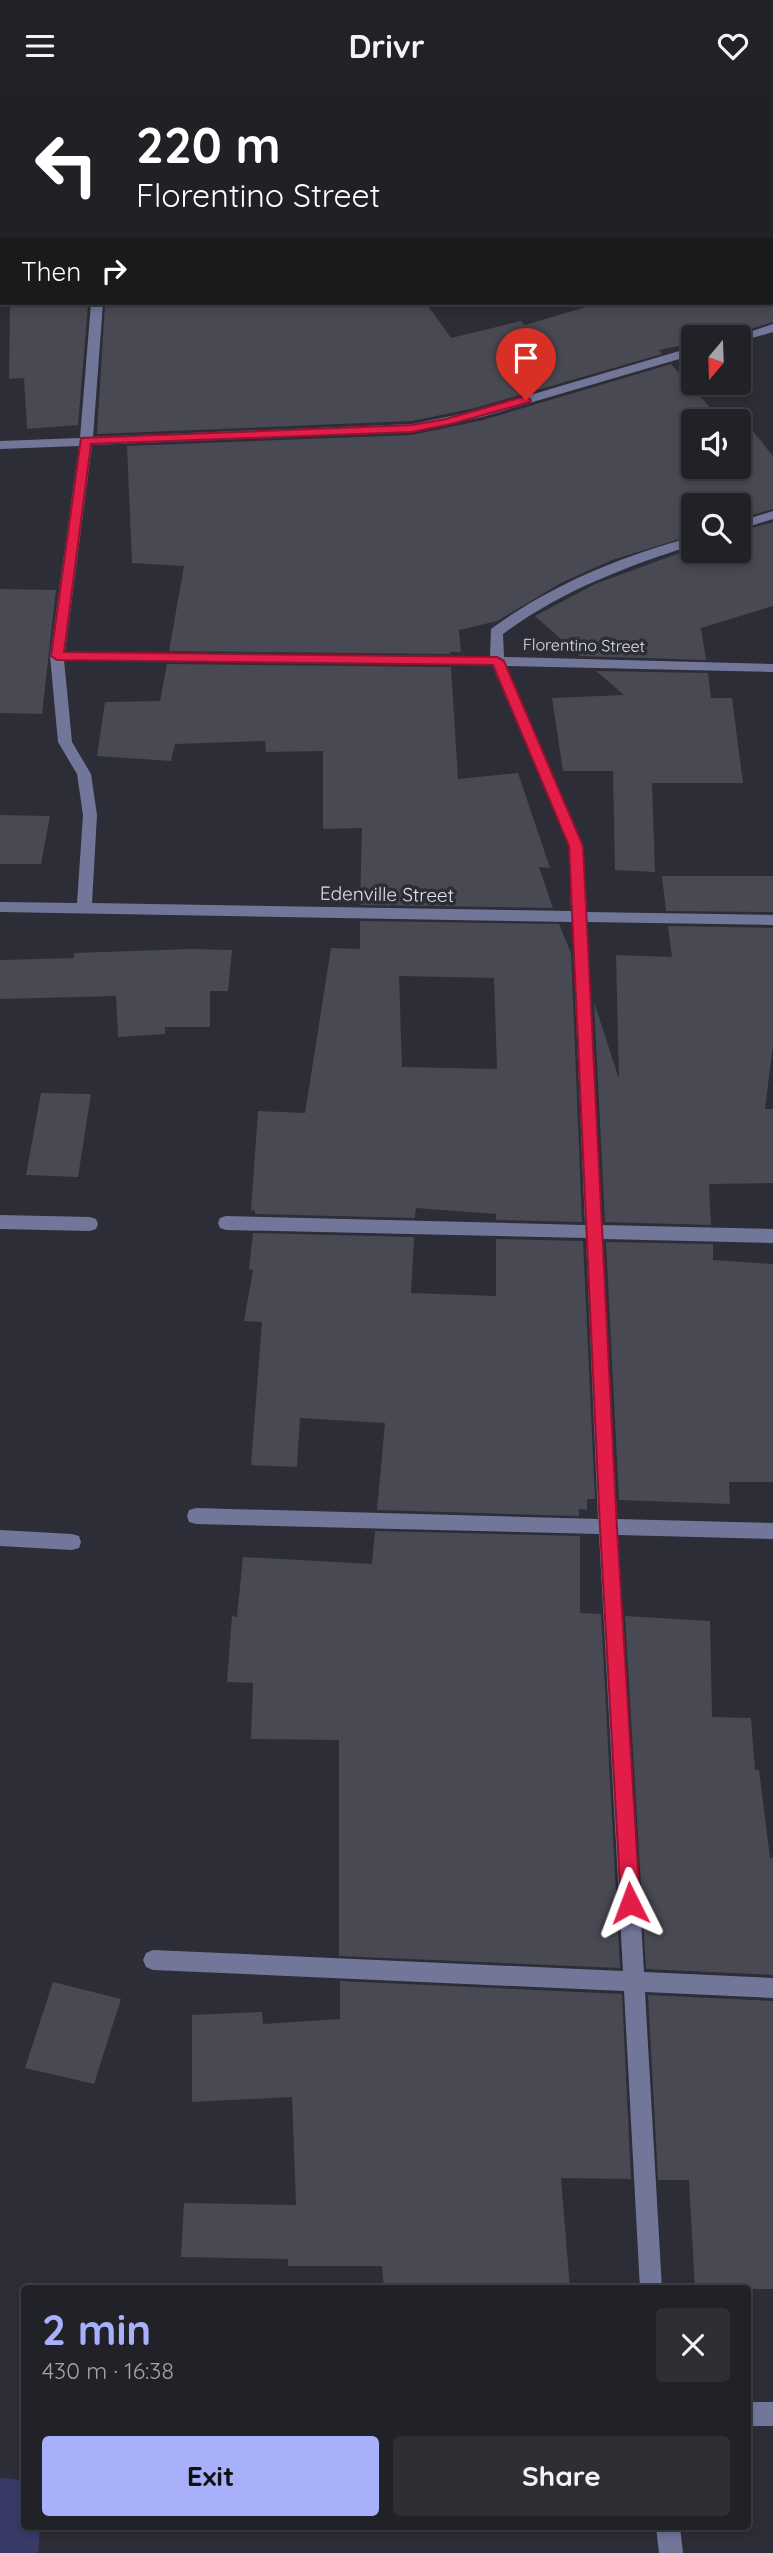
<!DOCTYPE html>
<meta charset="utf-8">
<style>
body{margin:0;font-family:Quicksand,sans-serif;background:#2d2f34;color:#f1f3f6;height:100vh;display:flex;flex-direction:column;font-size:26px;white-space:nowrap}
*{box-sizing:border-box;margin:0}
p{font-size:23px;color:#a2a4a8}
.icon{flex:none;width:38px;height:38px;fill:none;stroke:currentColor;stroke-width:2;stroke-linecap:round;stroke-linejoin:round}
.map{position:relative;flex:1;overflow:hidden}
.panel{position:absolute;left:21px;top:2194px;width:730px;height:245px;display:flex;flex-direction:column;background:#212228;border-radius:7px;box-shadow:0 4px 10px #0003,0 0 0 2px #3e3f45}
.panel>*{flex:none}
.top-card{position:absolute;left:0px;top:0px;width:774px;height:214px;box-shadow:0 4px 10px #0003,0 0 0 2px #3e3f45;background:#202124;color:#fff;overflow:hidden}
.needle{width:46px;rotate:199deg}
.tools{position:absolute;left:681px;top:234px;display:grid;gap:14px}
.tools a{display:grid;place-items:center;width:70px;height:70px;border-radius:7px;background:#212228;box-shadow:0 4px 10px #0003,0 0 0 2px #3e3f45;font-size:35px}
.pin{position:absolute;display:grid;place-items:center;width:60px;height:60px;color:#fff;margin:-72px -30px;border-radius:50% 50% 50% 0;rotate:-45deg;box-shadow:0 0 7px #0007}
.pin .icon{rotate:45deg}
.me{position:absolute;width:77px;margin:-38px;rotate:357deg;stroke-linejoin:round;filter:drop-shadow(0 0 5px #0008)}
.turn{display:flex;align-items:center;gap:24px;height:147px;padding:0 21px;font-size:32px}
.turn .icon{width:91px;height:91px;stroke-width:2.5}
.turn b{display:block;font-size:49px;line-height:60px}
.then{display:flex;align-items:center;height:66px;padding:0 21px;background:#0003;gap:14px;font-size:26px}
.round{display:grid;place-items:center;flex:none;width:74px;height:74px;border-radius:7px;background:#2d2f34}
.summary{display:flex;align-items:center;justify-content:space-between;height:119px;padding:0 21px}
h1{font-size:42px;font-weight:700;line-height:52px;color:#a8b0fc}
.cta{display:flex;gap:14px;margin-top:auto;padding:14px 21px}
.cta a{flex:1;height:80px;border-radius:7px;background:#a8b0fc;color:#111;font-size:28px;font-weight:700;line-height:80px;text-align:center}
.cta a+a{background:#2d2f34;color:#f1f3f6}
header{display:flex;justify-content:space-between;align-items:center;height:91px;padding:0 21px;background:#212228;font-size:32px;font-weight:700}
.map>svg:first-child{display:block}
.green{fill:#383b67}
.building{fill:#484952;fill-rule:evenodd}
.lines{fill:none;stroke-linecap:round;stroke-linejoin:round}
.minor{fill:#72779a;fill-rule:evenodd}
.route{fill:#e11d48;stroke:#92132f;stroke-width:2}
.labels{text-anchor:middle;stroke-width:7;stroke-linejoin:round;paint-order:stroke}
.far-street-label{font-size:16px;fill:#e1e2e8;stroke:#2c2d36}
.street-label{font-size:19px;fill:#e1e2e8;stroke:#2c2d36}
</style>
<header><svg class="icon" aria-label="menu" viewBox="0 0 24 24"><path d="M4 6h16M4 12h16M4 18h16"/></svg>Drivr<svg class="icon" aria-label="heart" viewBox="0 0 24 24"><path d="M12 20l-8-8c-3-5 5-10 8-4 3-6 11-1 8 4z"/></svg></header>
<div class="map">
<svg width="773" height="2462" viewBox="0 0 773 2462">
<rect width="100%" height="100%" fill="#2c2d36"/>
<!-- green -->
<path class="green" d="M0,2387L24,2389V2436H40L38,2462H0Z"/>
<!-- building -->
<path class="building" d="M211,212H426L451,247L521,230L525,234L599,212H773V231L721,247H693V252L659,259L662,263L475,317L412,330L97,343L105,214Z
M83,213L88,214L78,334L27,338L24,287L9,288L10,215Z
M671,273L723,331H693V376H738V342L752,339L773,365V418L738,428V415H693V444L612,469L561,492L497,530L459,539L461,561H450V563L169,560L184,475L132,472L127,355L412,344L483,329Z
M773,431V515L701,537L706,569L580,565L535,525L595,493L693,457V460H738V441Z
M0,498L56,499L42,623L0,622Z
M167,573L451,576L458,688L518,682L550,777L539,776L553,817L360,814L362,737L323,738V660L266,661L265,650L175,653L171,670L97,665L105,611L160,610Z
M596,580L708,582L711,607H732L743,692H652L655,781L615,779L613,680H563L552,607L624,604Z
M0,724L50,725L41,773H0Z
M662,785H773V821L666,820Z
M360,830L559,833L571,862L582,1131L496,1129V1123L416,1117L415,1127L255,1123V1120L251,1119L258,1020L305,1022L331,857L360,858ZM399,885L494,887L497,978L402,976Z
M668,835L773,837V954L765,1018H773V1092L709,1093L711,1134L605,1131L594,911L619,988L616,864L672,866Z
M191,858L232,859L228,900H210V936H165V943L118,946L116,905L0,908V869L74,867V862Z
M41,1002L91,1003L78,1086L26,1084Z
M253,1142L414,1146L411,1202L496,1205V1148L583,1150L595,1408H587V1419L579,1418V1425L377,1419L385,1332L300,1327L297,1376L251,1374L262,1231L244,1230L253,1179L249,1178Z
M606,1151L713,1153V1169L773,1173V1391H729L730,1413L619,1409Z
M375,1440L580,1445V1522L601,1523L620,1877L339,1865V1649L251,1648L253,1592L227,1591L232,1525L237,1526L243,1466L372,1473Z
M625,1525L710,1530L712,1626L751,1627L755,1679H759L770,1767H773V1884L646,1878Z
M340,1890L622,1903L631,2088L561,2087L570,2198H384L382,2175H288V2168L181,2166L184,2112L296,2114L292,2006L192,2011V1924L262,1921L263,1933L340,1928Z
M53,1891L121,1908L94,1993L25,1977Z
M648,1904L773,1910V2198H695L689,2089H658Z"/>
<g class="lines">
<!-- minor -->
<path class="minor" d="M118,0H128L129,2H118Z
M474,0H490L473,2Z
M0,63H2V69H0Z
M772,69H773V75H772Z
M0,193H2V201H0Z
M91,212H103L93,346L412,333L476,320L693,256V264L482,326L412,341L92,354L65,561L490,566L491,538C551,494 621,465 693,446V454C625,476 561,500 503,543L504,566L773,573V581L506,575L583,755L587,821L773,824V834L587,831L602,1134L773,1138V1152L603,1148L617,1428L773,1432V1448L618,1444L644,1881L773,1887V1907L645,1901L662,2198H640L624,1900L153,1879L146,1876L143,1869L146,1862L153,1859L623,1880L599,1443L196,1433L189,1431L187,1425L189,1419L196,1417L598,1428L586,1147L226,1139L220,1137L218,1132L220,1127L226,1125L585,1134L572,831L0,821V811L77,812L83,724L77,683L58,651L50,565L79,355L0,358V350L80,347ZM64,569L492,574L569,755L571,820L92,812L97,724L91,683L72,651Z
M773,233V241L738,251V247H732Z
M773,420V428L738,439V431Z
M0,1124L90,1126L96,1128L98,1133L96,1138L90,1140L0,1138Z
M0,1439L72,1443L79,1445L81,1451L79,1457L72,1459L0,1455Z
M747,2311H773V2335H747Z
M656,2436H680L683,2462H659Z"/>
</g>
<!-- route -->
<path class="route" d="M526,305L531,309L530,311L451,333L412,341L91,353L64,561L497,566L504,570L583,755L617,1437L640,1812L637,1819L630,1821L624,1819L621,1812L600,1437L569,755L493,574L57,569L51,565L81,347L412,334L446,328Z"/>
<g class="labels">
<!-- far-street labels -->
<g class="far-street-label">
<text transform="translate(584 554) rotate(1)" y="6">Florentino Street</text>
</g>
<!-- street labels -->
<g class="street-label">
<text transform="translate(387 803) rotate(1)" y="7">Edenville Street</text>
</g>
</g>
</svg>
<div class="tools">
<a><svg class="needle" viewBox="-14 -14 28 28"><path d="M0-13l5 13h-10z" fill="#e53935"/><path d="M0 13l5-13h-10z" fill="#a2a4a8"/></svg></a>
<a><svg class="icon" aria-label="sound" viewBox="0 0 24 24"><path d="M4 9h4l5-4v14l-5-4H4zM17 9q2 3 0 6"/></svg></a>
<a><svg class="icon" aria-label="search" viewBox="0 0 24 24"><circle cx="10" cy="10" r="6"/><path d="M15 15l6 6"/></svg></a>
</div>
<div class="pin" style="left:526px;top:309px;background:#d93025"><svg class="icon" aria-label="arrive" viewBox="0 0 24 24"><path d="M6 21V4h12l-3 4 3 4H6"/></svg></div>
<svg class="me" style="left:630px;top:1812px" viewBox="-20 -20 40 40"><path d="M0-17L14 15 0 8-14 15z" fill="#e11d48" stroke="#fff" stroke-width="4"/></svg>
<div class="top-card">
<div class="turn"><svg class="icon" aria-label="left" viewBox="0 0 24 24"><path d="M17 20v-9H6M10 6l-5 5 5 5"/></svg><div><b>220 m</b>Florentino Street</div></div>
<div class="then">Then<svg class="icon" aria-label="right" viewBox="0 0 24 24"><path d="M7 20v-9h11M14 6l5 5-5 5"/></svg></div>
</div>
<section class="panel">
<div class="summary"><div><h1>2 min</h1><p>430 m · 16:38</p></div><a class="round"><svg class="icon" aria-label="close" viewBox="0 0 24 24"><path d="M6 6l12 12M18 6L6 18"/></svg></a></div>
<div class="cta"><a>Exit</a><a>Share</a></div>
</section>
</div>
